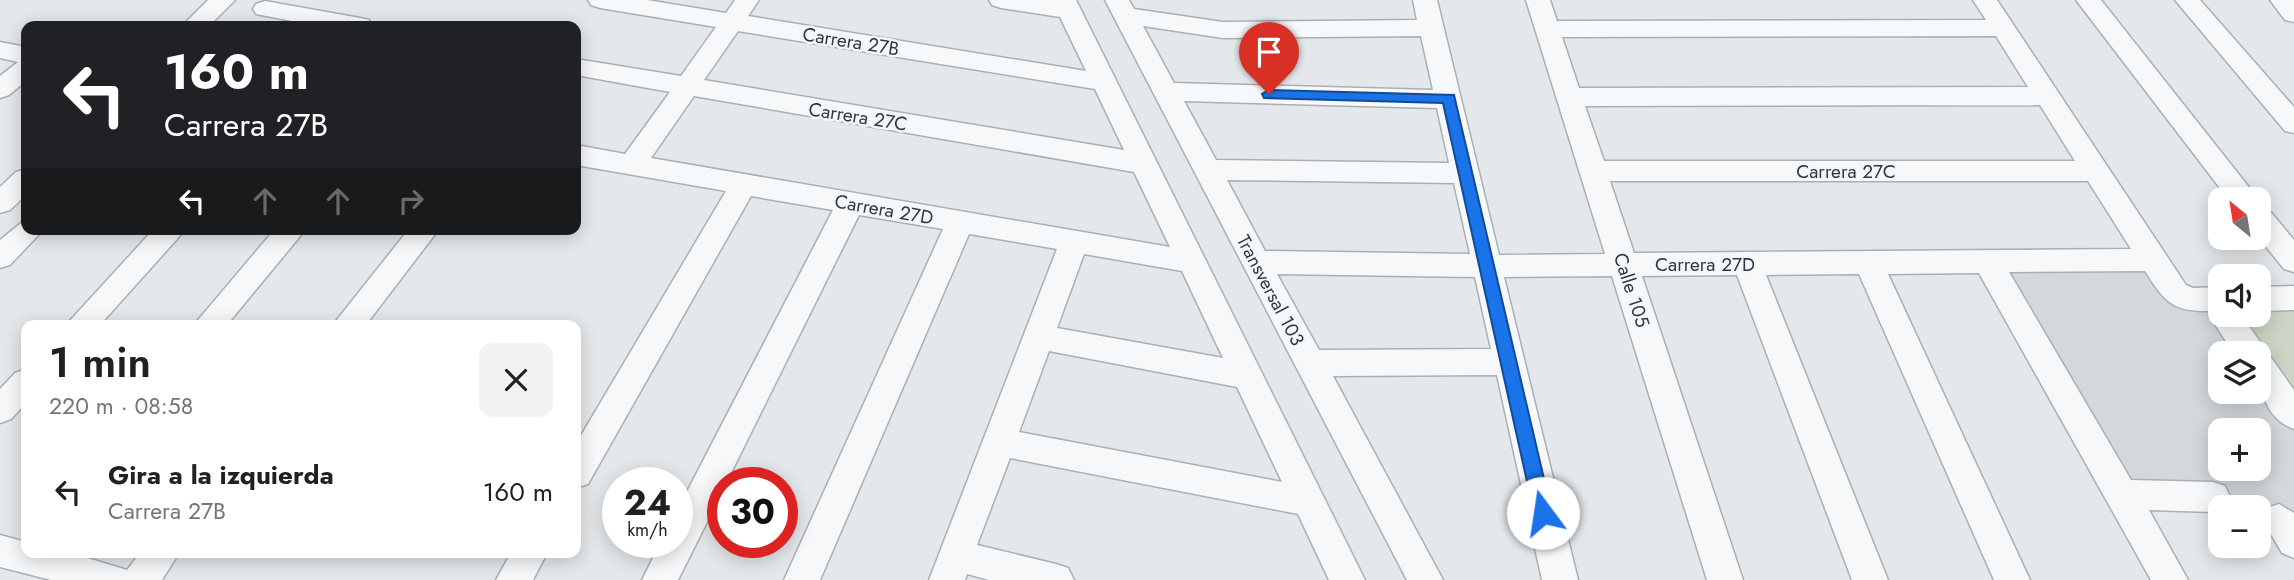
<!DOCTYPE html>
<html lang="es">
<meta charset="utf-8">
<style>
body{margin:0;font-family:Jost,sans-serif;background:#f2f2f2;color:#202124;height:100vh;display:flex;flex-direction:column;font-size:26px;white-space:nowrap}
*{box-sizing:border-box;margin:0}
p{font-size:23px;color:#757577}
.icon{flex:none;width:38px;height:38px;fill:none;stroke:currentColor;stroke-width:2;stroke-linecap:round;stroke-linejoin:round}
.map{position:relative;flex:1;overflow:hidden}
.side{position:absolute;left:21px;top:320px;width:560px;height:238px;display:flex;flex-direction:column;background:#fff;border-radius:14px;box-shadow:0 4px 18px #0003}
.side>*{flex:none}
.banner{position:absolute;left:21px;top:21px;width:560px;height:214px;border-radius:14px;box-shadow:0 4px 18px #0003;background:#202124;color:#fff;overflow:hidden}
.needle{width:46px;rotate:330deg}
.controls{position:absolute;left:2208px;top:187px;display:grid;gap:14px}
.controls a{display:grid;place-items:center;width:63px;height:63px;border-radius:14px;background:#fff;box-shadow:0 4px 18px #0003;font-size:35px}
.speed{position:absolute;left:602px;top:467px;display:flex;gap:14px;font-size:35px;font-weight:700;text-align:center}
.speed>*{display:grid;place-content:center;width:91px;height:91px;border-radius:50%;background:#fff;box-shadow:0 4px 18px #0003;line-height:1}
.speed small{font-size:18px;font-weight:400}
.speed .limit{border:10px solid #d22;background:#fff;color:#111}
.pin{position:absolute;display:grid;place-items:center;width:60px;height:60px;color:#fff;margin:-72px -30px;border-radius:50% 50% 50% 0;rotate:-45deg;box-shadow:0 0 7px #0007}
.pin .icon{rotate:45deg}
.me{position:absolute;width:77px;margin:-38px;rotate:346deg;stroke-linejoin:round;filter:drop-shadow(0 0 5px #0008)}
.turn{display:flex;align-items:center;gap:24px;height:147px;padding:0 28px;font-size:32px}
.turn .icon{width:91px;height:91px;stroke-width:2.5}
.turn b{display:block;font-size:49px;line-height:60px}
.lanes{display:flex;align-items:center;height:66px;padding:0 28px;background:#0003;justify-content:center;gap:35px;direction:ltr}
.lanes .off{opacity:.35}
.round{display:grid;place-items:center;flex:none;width:74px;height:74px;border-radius:14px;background:#f2f2f2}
.headline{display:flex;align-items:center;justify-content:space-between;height:119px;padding:0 28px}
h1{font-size:42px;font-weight:600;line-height:52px}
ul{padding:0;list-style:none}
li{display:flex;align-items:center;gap:21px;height:105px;padding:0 28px}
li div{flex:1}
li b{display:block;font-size:26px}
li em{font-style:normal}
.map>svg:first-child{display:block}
.built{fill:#d3d8dd;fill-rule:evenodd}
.green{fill:#ccd5c6}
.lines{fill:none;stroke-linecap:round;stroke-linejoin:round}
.minor-casing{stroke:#a9b0b5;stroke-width:3}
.minor{fill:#f7f8fa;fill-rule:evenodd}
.route{fill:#1a73e8;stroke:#114b97;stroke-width:2}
.labels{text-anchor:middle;stroke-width:5;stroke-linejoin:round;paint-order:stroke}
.street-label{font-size:19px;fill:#2d3843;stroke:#f4f7f9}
</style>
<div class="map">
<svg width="2294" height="580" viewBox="0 0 2294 580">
<rect width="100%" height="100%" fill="#e4e8eb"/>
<!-- built -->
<path class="built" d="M1987,260H2154L2221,315L2251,353L2221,354V392H2259V365L2294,415V519H2279L2259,512V508L2245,507L2213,497L2123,495ZM2221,430H2259V469H2221Z"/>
<!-- green -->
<path class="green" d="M2294,309V402L2229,315H2259V310Z"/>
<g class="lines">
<!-- minor casing -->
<g class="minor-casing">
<path id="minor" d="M208,0H235L209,26H182Z
M588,0H647L726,13L735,0H759L748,16L1086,71L1060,17L1001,8L992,5L989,0H1076L1365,580H1329L1298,514L1010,458L977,545L1056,564L1068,568L1074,580H989L967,574L965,580H929L1057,249L969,234L820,580H784L943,229L859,215L726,483H723V490L678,580H642L661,542H677V511L833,210L751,196L588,484L576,488V444L726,191L576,165V145L625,154L670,92L576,75V59L681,76L716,27L600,8L591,5ZM738,31L1095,89L1124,150L704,80ZM694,96L1134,172L1170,247L651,158ZM1084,254L1182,271L1223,358L1057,328ZM1049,351L1237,387L1282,482L1019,432Z
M1105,0H1129L1134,9L1223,22L1417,20L1413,0H1437L1499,255L1605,254L1526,0H1550L1557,21L1986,20L1973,0H1997L2186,285L2193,288L2221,287V315H2241L2294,390V429C2261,417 2259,382 2259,354H2234L2209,315L2211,311C2172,312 2165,302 2145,271L2009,272L2131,480L2213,482L2225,486L2230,497L2225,508L2213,512L2149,510L2188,580H2151L1979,273L1888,274L2030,580H1994L1859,274L1766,275L1888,580H1852L1737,275L1642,276L1743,580H1707L1612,276L1504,277L1578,580H1542L1497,375L1333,376L1443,580H1407ZM1143,26L1223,38L1421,36L1433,90L1174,83ZM1996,36L2028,87L1579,88L1562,37ZM1184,101L1437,108L1449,163L1216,160ZM2040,105L2075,161H1604L1585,106ZM1227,180L1454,183L1470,254L1265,251ZM1610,181H2088L2131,249L1634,253ZM1277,274L1475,277L1491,349L1319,350Z
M2076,0H2101L2259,200H2229Z
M2175,0H2200L2294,107V133L2285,131Z
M2270,0H2294V22L2285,20Z
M265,1L360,18L369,20L372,26H318L256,14L253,9L256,4Z
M0,42L26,47V81L9,95L0,98V76L18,62L0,58Z
M26,169V195L10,210L0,213V187L16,172Z
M2259,207L2269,210L2294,240V272L2284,269L2259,238Z
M26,219V229H44L10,265L0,268V240Z
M154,229H186L99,326H65Z
M275,229H306L226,326H193Z
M409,229H439L365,326H332Z
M2294,286V310L2259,311V287Z
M26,369V403L11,419L0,423V389L15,373Z
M2279,504L2294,513V558L2282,553L2262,519L2267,508Z
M0,535L26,542V553H71L127,570L140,553H179L162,580H51L0,567Z
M511,553H547L533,580H496Z"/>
</g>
<!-- minor -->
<use href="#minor" class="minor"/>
</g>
<!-- route -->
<path class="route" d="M1269,90L1454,95L1552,513L1550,519H1537L1534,513L1443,103L1264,98L1262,94Z"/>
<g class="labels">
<!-- street labels -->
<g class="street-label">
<text transform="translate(851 41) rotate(9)" y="7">Carrera 27B</text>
<text transform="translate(858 116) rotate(9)" y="7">Carrera 27C</text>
<text x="1846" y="178">Carrera 27C</text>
<text transform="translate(884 209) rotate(10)" y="7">Carrera 27D</text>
<text x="1705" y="271">Carrera 27D</text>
<text transform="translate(1271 290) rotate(62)" y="7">Transversal 103</text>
<text transform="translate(1632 290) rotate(72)" y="7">Calle 105</text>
</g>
</g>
</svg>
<div class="controls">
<a><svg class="needle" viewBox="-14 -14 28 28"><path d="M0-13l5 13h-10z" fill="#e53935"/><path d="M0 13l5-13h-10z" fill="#757577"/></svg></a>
<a><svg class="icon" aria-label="sound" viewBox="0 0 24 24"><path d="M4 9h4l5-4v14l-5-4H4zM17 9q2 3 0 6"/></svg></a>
<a><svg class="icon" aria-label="layers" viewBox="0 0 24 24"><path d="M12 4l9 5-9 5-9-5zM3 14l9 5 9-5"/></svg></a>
<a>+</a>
<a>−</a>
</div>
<div class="speed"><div>24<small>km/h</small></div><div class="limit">30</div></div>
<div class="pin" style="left:1269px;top:94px;background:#d93025"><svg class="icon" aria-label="arrive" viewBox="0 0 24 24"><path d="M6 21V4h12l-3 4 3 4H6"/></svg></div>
<svg class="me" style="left:1543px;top:513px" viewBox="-20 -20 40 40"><circle r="19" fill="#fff"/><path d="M0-13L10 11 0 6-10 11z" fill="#1a73e8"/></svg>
<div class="banner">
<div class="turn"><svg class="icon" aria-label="left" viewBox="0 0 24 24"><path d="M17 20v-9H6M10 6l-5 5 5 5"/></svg><div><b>160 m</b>Carrera 27B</div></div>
<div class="lanes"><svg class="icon" aria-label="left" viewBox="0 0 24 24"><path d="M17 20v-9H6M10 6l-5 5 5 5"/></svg><svg class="icon off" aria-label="ahead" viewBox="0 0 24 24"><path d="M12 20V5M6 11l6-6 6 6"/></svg><svg class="icon off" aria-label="ahead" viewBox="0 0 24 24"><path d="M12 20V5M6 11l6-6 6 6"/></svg><svg class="icon off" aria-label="right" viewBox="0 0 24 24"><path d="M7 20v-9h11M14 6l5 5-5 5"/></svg></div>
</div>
<section class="side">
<div class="headline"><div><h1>1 min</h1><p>220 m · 08:58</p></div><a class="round"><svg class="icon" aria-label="close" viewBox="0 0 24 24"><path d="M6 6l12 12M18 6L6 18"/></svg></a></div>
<ul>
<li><svg class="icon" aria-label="left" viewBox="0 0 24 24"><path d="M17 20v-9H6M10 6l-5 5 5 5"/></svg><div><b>Gira a la izquierda</b><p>Carrera 27B</p></div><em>160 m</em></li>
</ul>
</section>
</div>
